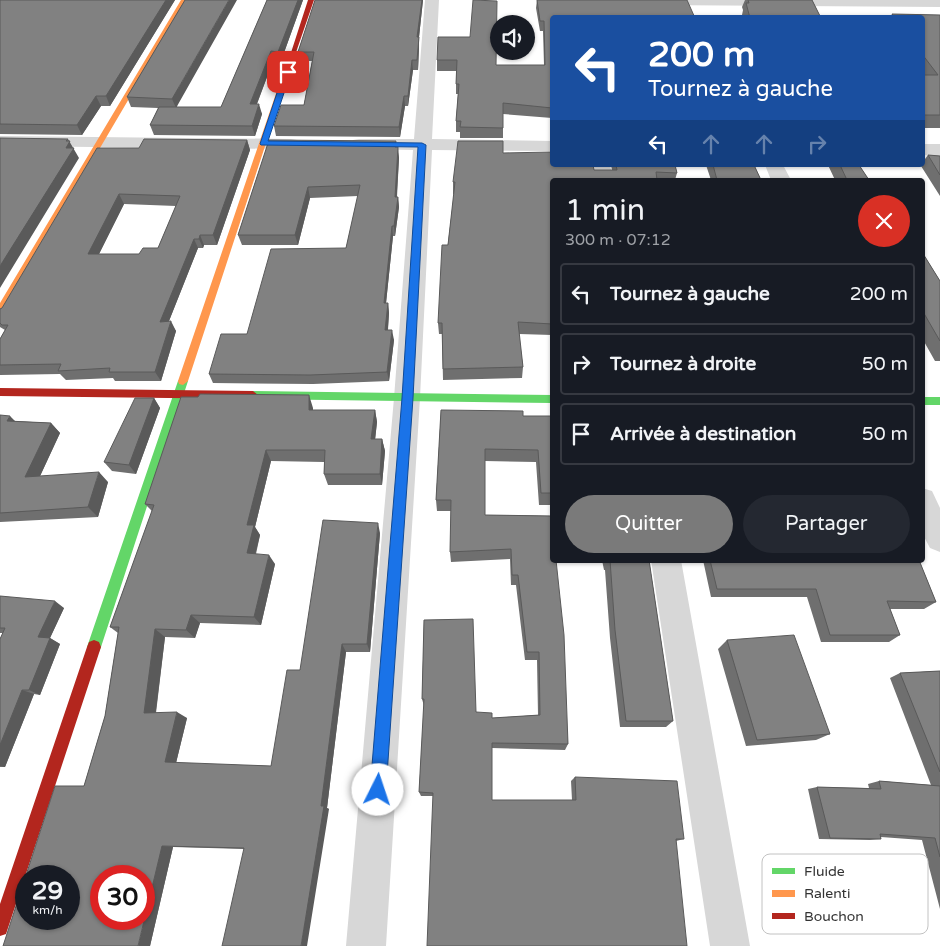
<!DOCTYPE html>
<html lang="fr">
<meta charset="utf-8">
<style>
body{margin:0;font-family:"Varela Round",sans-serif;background:#242831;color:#f1f3f6;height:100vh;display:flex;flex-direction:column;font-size:19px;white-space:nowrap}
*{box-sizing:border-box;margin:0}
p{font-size:16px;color:#9ea1a6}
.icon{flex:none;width:28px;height:28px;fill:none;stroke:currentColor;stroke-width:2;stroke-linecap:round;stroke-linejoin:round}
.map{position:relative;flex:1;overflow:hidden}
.panel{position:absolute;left:550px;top:178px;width:375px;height:385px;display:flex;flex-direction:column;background:#171b24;border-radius:5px;box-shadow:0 1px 4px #0004}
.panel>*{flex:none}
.hud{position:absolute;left:550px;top:15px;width:375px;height:152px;border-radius:5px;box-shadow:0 1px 4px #0004;background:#1a4fa0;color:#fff;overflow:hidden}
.tools{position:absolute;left:490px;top:15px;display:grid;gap:10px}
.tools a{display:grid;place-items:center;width:45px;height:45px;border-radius:50%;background:#171b24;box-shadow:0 1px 4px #0004;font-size:25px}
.speed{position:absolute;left:15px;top:865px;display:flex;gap:10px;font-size:25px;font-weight:700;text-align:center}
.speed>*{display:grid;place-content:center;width:65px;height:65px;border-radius:50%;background:#171b24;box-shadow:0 1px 4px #0004;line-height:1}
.speed small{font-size:12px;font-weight:400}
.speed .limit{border:8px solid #d22;background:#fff;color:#111}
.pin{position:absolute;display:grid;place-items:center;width:42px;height:42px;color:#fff;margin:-21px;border-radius:10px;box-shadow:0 2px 8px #0006}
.me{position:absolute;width:55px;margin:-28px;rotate:4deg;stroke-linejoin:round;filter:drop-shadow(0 0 4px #0008)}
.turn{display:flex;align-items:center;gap:18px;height:105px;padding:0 15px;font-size:22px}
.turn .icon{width:65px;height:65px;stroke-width:2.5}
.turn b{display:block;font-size:35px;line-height:42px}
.lanes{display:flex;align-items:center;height:48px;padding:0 15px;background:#0003;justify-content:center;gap:25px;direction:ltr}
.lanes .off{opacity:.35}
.round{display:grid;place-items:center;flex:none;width:52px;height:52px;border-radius:26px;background:#242831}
.overview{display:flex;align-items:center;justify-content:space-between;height:85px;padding:0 15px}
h1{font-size:30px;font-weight:600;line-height:38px}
.primary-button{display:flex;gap:10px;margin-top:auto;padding:10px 15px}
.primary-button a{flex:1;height:58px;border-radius:30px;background:#7a7a7a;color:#fff;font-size:20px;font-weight:600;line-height:58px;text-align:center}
.primary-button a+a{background:#242831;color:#f1f3f6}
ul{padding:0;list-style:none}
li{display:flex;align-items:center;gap:15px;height:62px;margin:0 10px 8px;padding:0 5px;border:2px solid #363941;border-radius:5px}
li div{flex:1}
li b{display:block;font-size:19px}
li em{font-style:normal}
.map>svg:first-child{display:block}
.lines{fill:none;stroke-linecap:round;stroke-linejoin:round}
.street{fill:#d7d7d7;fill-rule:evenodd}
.fast{fill:#63d668;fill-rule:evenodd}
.slow{fill:#ff974d;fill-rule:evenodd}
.jam{fill:#b3261e;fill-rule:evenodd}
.wall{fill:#6f6f6f;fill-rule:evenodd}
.shaded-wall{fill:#5a5a5a}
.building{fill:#818181;stroke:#5a5a5a;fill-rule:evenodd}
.route{fill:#1a73e8;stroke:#114b97}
.key{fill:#fff;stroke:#c2c2c2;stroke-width:1}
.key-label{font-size:14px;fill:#333}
</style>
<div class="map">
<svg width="940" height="946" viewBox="0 0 940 946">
<rect width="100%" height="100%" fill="#fff"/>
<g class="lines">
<!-- street -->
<path class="street" d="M425,0H439L432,139L552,141V151L432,150L420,398L386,946H346L394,398L413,150L359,149L353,148L350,144L353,140L359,139H414Z
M644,0H940V7L650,5L645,4Z
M0,136L291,139L297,140L300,144L297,148L291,149L0,146Z
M922,144H940V156L922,155Z
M592,165H610L613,180H593Z
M765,165H783L791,180H771Z
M922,488L932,491L940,508V552L930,548L922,533Z
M651,560H681L750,946H710Z"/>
<!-- fast -->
<path class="fast" d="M183,377L188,381L101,647L99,652L94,654L89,652L87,647L178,381Z
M253,391L552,395V403L253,399L248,395Z
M922,397H940V405H922Z"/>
<!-- slow -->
<path class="slow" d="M181,0H187L3,313L0,314V303Z
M289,62L292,64L188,381L183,385L179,384L178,381L286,64Z"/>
<!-- jam -->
<path class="jam" d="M308,0H314L292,64L287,65Z
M0,388L253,391L258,395L253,399L0,396Z
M94,640L99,642L101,647L8,928L6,934L0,936V904L87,647L89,642Z"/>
</g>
<!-- wall -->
<path class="wall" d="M0,0H175L110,106H101L82,135L0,134Z
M185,0L177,107H221L267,0H303L281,61H273L257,104L262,114L255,136L154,135L150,125L158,108L131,107L127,97Z
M315,0H423L419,37V47L418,70H413L408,106H405L400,137L276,136L274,126L304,105L312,61H300L298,52Z
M537,0H687L552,18V118L503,114V138H460V132H456V121L458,94H456V71H437V60L470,37L496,65H544L543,31H540L536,8Z
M745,0H812L821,18H742V15L743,10L742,7Z
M892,14L940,15V128H922V18H890Z
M247,140L250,150L217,245H204L203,248H198L169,321L176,331L161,381H115L113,378L66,380L60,374L0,375V339L5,330L0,327V309L2,308L139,148ZM124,204L176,206L158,248L139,254H99Z
M269,140L397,147L399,158L397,197H398L399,207L395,236H393L386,303H388L389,313L388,330L394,340L389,381L313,384L213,383L209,374L247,334L346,248L358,196L310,198L298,245H242L238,235Z
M503,153L594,170H612L611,165H675L677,173L675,180H552V335L519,334L523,367L522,378L443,380L442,334H439L438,323L454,194H453V182Z
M928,155L940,156V196L921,166L922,165V163Z
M706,165H754L761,180H711Z
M828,165H859L869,180H835Z
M922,252L940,281V361H935L922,338Z
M154,398L160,408L136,474L112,471L104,462Z
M313,408V410H375L377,422L375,439H382L385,451L382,485H328L324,474V462L271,461L255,527L260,535L256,554L275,564L261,625L200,623L195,638L165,637L156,713L187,718L176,763L271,766L300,670L380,533L370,652H346L327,808L329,809L244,849L173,847L150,946L84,786L105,716L118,633L110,627L152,511L145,504Z
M441,410L523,416H552V505H539L536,462L485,461V515L552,516L568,744L565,750L492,748V800H572L571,781L575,777L684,839L676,841L433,796H421L419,792L424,706L422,699L424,620L476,712L492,718L538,715L537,660H525L516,585H511L510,559L451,562L450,552L451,511H437L436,500Z
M0,415L15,421L51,423L60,433L40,476L108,482L98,517L0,522Z
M602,560H649L673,721L666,727H620L610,638L605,570H604Z
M703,560H919L936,602L924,609H890L900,635L889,642H821L807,597H711Z
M0,596L64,608L50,638L60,644L40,695L34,694L5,767H0V639L3,633H0Z
M727,640L830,734L816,740L746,746L718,649Z
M940,671V909L922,840L881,837V839L870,840L819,839L808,789L817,787L869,788L868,784L879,781L931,785L890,678L900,673Z"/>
<!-- shaded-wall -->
<path class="shaded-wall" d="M166,0H175L110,106L106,96Z
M229,0H237L176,108L172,99Z
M298,0H303L281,61L278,52Z
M422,0H423L419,37V47L418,70L417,37Z
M271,51L273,61L253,114L250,104Z
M412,60L413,70L408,106V96Z
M96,96L101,106L82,135L77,125Z
M404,96L405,106L400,137L399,127Z
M259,104L262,114L255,136L252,126Z
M68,139L79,158L0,288V266Z
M247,140L250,150L217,245L213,235Z
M398,147L399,158L396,207L395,197Z
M308,187L310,198L298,245L295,235Z
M119,194L124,204L94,264L88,254Z
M398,197L399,207L395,236L394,226Z
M392,226L393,236L385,313L384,303Z
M200,235L204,245L203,248L199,239Z
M194,239L198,248L165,331L160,322Z
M388,303L389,313L387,340L385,330Z
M171,321L176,331L161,381L155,372Z
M392,330L394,340L389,381L387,372Z
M309,395L313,408V422L309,410Z
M154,398L160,408L136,474L129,465Z
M375,410L377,422L374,450L371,439Z
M10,416L20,426L7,421Z
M51,423L60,433L35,487L25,477Z
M382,439L385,451L382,485L380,474Z
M266,450L271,461L255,527L260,535L253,563L247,553V525Z
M99,472L108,482L98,517L88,507Z
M378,523L380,533L370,652L367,644Z
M269,555L275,564L261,625L254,617Z
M55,601L64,608L50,638L60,644L40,695L29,690L38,637Z
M191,615L200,623L195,638L186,630Z
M155,629L165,637L155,718L144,713Z
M342,644L346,652L327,808L329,809L307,946H301L321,806Z
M22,690L34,694L5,767L0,766V745Z
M177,712L187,718L175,767L165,762Z
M162,846L173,847L150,946H138Z"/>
<!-- building -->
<path class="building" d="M0,0H166L106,96H96L77,125L0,124Z
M185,0H229L172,99L127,97Z
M267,0H298L278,52L271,51L250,104H259L252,126L150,125L159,107H221Z
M315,0H422L417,37H419L417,60H412L408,96H404L399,127L274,126L281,105H304L314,52H298Z
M473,0L497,1L496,65H545L544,21H540L537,0H687L695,18H552V108L503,103V128L460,127L461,121H456L459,84H456L457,60H437L438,37H470Z
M748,0H812L821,18H750L746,3H749Z
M892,14L940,15V115H922V75H938L922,54V18H895Z
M0,138L68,139L66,141H70L66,148H74L0,266Z
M144,139L247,140L213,235H200L199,239H194L160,322L171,321L155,372H109L110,368L58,371L61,364L0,365V339L8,325H2L0,323V309L2,308L97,148H139ZM119,194L180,196L158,248H143L139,254H88Z
M269,140L396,141L395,147H398L395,197H398L394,226H392L384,303H388L385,330H392L387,372L310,375L209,374L221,334H247L271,249L346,248L360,185L308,187L295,235H238Z
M458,141H503V153L552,152V165H593L594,170H617L616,165H675L677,173L656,172L657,180H552V324L518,322L523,367L443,369L442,323H438L442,245H448L455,182H453Z
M928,155L940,156V175Z
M713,165H754L761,180H717Z
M840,165H859L869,180H847Z
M922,252L940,281V341L922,310Z
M200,394L309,395V410H375L371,439H382L380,474H324L325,450H266L247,525H254L247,553L269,555L254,617L191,615L186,630L155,629L144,713L177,712L165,762L271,766L287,670H300L323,520L378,523L367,644H342L321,806H324L301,946H222L244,848L162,846L138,946H3L55,786H84L105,716L119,627H110L154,505L145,504L181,397H198ZM26,876H69V919H26ZM101,876H144V919H101Z
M135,398H154L129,465L104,462Z
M441,410L523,411V416H552V493H541L538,450L485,449V515L552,516V560H556L564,635L568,744L492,743V800H576L575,777L677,781L684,839H676L687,946H427L433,793L419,792L424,699H422L424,620L473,619L476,712L492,713V718L540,715L539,652H527L518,575H512L511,549L450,552L451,500H436Z
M0,415L10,416L7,421L51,423L25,477L99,472L88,507L0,513Z
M610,560H649L673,721H626L615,630Z
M710,560H919L936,602L887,601L900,635H830L816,589H717Z
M0,596L55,601L38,637L50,638L29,690H22L0,745V639L5,628H0Z
M794,635L830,734L757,740L727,640Z
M940,671V772L900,673Z
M879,781L940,786V857L935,838L880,834L881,839L830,838L817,787L881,789Z"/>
<!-- route -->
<path class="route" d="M288,70L291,72L268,141L422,143L426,145L413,398L386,790L383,795L378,797L373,795L370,790L402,398L418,147L261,145L260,144L284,72Z"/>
<!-- legend -->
<rect x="762" y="854" width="166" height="80" rx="8" class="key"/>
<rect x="772" y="868" width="23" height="6" fill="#63d668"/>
<rect x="772" y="890" width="23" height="7" fill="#ff974d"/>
<rect x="772" y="913" width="23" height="6" fill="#b3261e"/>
<g class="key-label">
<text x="804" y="876">Fluide</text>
<text x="804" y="898">Ralenti</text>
<text x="804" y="921">Bouchon</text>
</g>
</svg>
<div class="tools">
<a><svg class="icon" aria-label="sound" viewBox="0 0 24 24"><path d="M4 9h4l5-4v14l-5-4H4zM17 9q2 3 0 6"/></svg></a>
</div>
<div class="speed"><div>29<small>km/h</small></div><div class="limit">30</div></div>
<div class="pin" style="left:288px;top:72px;background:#d93025"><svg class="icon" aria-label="arrive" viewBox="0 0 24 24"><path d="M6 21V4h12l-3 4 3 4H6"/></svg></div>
<svg class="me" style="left:378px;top:790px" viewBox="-20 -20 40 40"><circle r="19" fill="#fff"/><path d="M0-13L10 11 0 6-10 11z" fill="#1a73e8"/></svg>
<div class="hud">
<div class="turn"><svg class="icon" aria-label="left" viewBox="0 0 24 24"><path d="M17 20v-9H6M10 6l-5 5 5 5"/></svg><div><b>200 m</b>Tournez à gauche</div></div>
<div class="lanes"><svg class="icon" aria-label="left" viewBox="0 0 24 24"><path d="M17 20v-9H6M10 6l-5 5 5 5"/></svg><svg class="icon off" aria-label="ahead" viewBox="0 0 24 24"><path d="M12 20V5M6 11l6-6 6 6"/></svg><svg class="icon off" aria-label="ahead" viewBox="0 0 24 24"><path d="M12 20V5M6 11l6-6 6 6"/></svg><svg class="icon off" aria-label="right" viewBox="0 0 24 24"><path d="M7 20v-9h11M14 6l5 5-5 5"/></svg></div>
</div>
<section class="panel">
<div class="overview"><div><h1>1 min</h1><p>300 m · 07:12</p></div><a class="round" style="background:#d93025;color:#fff"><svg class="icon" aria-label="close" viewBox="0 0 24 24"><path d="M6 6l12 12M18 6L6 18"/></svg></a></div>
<ul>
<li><svg class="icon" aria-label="left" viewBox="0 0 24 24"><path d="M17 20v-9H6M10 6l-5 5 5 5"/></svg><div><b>Tournez à gauche</b></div><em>200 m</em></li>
<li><svg class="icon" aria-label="right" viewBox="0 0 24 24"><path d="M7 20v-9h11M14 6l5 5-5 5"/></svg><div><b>Tournez à droite</b></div><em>50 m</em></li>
<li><svg class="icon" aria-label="arrive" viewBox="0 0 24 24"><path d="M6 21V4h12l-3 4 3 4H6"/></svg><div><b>Arrivée à destination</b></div><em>50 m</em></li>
</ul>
<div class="primary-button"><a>Quitter</a><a>Partager</a></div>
</section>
</div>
